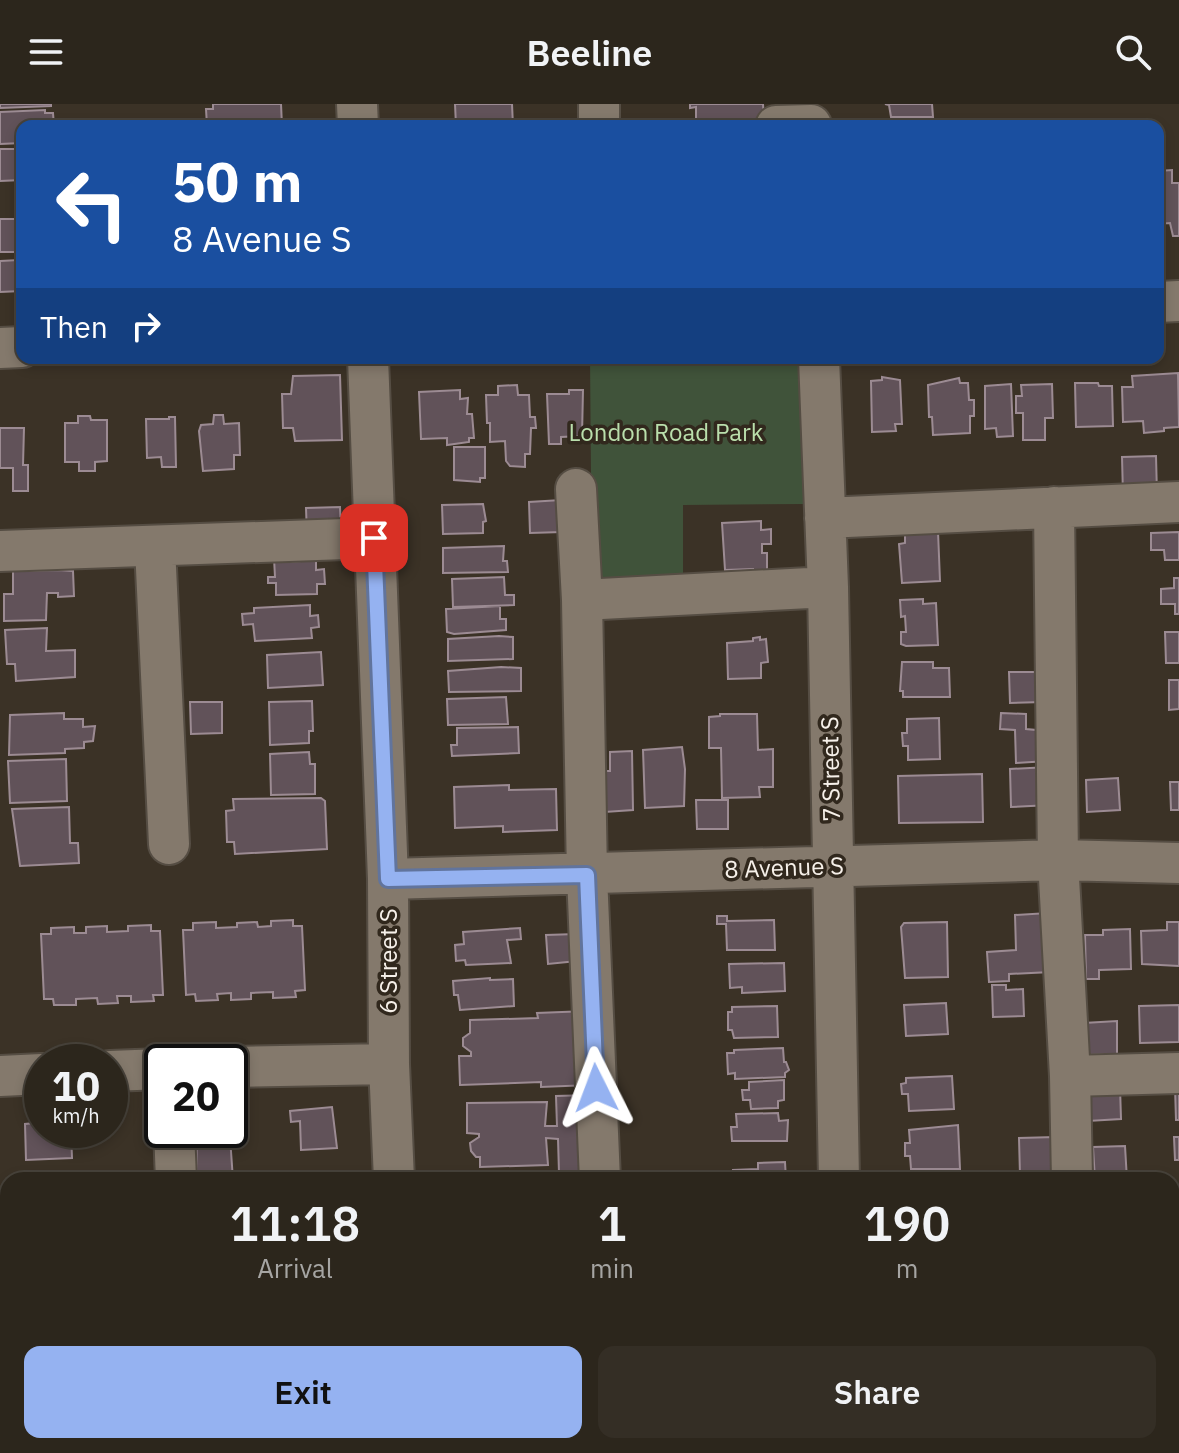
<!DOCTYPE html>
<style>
body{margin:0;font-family:"IBM Plex Sans",sans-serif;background:#342e25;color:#f1f3f6;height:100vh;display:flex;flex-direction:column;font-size:30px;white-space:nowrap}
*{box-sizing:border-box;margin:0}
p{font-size:26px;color:#a6a5a3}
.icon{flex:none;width:44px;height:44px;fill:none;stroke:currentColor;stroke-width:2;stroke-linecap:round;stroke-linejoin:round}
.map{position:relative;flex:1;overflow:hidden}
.drawer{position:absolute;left:0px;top:1068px;width:1180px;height:282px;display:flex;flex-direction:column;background:#2c261c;border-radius:24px 24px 0 0;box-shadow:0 4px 12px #0003,0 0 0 2px #48433b}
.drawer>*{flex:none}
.banner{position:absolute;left:16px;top:16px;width:1148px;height:244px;border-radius:16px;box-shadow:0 4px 12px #0003,0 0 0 2px #48433b;background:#1a4fa0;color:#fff;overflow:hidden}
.speed{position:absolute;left:24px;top:940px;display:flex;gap:16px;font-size:40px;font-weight:700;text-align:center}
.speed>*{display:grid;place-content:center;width:104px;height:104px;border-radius:50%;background:#2c261c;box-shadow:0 4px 12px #0003,0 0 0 2px #48433b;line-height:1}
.speed small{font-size:20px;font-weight:400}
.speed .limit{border:4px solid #111;border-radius:12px;background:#fff;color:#111}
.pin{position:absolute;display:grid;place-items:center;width:68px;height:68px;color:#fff;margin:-34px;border-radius:16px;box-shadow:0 4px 12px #0006}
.me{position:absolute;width:88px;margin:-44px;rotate:357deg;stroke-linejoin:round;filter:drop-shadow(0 0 6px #0008)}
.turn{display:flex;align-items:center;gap:28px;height:168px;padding:0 24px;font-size:36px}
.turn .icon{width:104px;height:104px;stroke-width:2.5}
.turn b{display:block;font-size:56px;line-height:68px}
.then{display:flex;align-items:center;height:76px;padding:0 24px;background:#0003;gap:16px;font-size:30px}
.eta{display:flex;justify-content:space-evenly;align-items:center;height:136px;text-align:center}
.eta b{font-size:48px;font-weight:600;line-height:56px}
.primary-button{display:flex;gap:16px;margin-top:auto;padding:16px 24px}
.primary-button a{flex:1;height:92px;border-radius:16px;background:#95b2f1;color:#111;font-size:32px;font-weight:600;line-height:92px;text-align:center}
.primary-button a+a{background:#342e25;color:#f1f3f6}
header{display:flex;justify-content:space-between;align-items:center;height:104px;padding:0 24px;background:#2c261c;font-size:36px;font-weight:600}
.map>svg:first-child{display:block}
.green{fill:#40533a}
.building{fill:#615259;stroke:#9c8b93;stroke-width:2}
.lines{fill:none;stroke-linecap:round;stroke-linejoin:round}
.minor-casing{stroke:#554d43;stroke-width:44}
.minor{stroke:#84796c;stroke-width:40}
.route-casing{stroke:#61749d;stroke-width:20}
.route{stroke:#95b2f1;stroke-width:14}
.labels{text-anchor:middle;stroke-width:7;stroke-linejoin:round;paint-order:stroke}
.park-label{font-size:24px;fill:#badfac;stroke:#31281d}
.street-label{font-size:24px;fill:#f6f0e9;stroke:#31281d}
</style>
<header><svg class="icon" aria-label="menu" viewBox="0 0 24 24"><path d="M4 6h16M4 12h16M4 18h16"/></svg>Beeline<svg class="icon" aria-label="search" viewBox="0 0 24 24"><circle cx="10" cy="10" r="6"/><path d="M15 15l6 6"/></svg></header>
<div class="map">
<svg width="1179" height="1349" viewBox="0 0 1179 1349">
<rect width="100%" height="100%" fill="#3b3226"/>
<!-- green -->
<path class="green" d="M590,254H804L806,400L683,401V481L592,482Z"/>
<!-- building -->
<path class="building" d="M0,0H51V2L0,4Z
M213,0H281L282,22H207L206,5H213Z
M455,0H512L513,22H456Z
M690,0H763L764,16L696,17V3L690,4Z
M885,0H932L933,13H891L889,1Z
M45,6V9H53L54,22H22V39L0,40V8Z
M0,45H22V76L0,77Z
M1172,66V79H1179V132H1173L1170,119L1158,120V67Z
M0,115H22V148H0Z
M19,156L21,187L0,188V157Z
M1178,269L1179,323L1164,324V327L1144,329L1143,317L1123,318L1122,283H1133L1132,272Z
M340,271L342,336L295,337L293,324H283L282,290H291L293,272Z
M882,273L900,276L902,320H895L896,327L872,328L871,277L882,276Z
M959,274L960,279H968L969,296H974V312H970V329L933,331L932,313H929L928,281Z
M1075,279H1098L1099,282H1112L1113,322L1076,323Z
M1011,280L1013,332L997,333L996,324L985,325V282Z
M1052,280L1053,314H1045V336H1023V309H1016V292H1022L1021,281Z
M517,281L518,291H529L530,313H535L536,324H531L530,350H525V363L510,362L506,357L505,337L490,338V319H487L486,291H498V282Z
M460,286V295L468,294L467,310H472L474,334H469V338L447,341V334L421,335L419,288Z
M569,286H583L582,332L561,333V340H549L547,290H569Z
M214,311H223L224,320L239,319L240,351H234V365L203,367L199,327L201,321L213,320Z
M78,312H90L91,316H107V357L95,358V367H79V358H65V319H78Z
M169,313H175L176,363H162L161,353L147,354L146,315H169Z
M0,324H24L23,361H28V387H13V364H0Z
M454,343H485V374H480V378L454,376Z
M1156,352L1157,390L1123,391L1122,353Z
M561,396L562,428L530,429L529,398Z
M483,400L486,417L483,418V429L443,430L442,401Z
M340,403L341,430L307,432L306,404Z
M761,417V426L771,425V440H762V449H767V470L753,468V465L725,466L722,419Z
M938,427L940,477L902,479L899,440L905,439V428Z
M1179,428V456H1165L1164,446H1151V429Z
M504,442L503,457H507L508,468L443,469V444Z
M287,452L288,458L316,456V466L324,465L325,480H317V490L276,491V479H268V473H275L274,454Z
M58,466L73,467L74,492L58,493V489H47L46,516L4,517V490H13V467Z
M504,473L505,491H514V501L453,503L452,475Z
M1174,474H1179V510H1175V500H1161V485L1174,484Z
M923,495V500L936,499L938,541L906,542L901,540V528H906L905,512L901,513L900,496Z
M310,501V512L318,511L319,523L311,524L312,534L255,537L253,520L243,521L242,510L254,509V504Z
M500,502V515H506V526L454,530L447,528L446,505Z
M47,524L46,547L75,546V573L16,577L15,560H7L5,526Z
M1165,528H1179V559H1166Z
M499,532L513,533V555L448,557V535Z
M760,533V536L766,535L768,558L761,559V574L728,575L727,539L753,537V534Z
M321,548L323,581L268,584L267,551Z
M902,558H933V564H949L950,593H903V587H900Z
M501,563L521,564V587L449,588L448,567Z
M1009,568H1042L1043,598L1010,599Z
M1169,576H1179V605L1169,606Z
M506,593L508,620L448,621L447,595Z
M312,597L313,627H309V639L270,641L269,598Z
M190,598H222V629L191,630Z
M64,609V615H83V623L95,622L93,637L84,638V644L65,645V649L9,651L10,611Z
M1001,609L1026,610V625L1047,627L1048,657L1016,659L1015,626L1000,625Z
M720,610H757L758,646L773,645V683H759L760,693L722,694L721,644H709V613L720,612Z
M939,614L940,655L908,656V642H903L902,629H907V615Z
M518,623L519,649L452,652L451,641H457V624Z
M682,643L685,665L684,702L645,704L643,646Z
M632,647L633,706L605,708L603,667H610V648Z
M309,648L310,660H315V690L271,691L270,650Z
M66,655L67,697L10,699L8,657Z
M1048,663L1050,701L1011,703L1010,665Z
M982,670L983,718L899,719L898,672Z
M1118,674L1120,706L1087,708L1086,676Z
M1170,678H1179V706H1171Z
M509,681V686L556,685L557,726L503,728V722L455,724L454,683Z
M321,694L325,697L327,745L235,750L234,738H227L226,707L234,706L233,695Z
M696,696H728V725H697Z
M69,703L70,739H78L79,759L20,762L12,705Z
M1048,809L1051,868L1009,870V877L989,878L987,848L1016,846L1015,811Z
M717,812H727V817L774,816L775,846H727L726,820H717Z
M293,816V822H302L305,886L295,887L296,893L273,894V888L251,889V895L231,896V889L217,890L218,896L196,897L195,890L186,891L183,826H193V819L216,818V824L237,823V819L257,818L258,823L271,822V817Z
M947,818L948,873L905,874L901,823L904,819Z
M1167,818H1179V862L1142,860L1141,827L1167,826Z
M151,821V827H160L163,891H153L154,897L131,898V892H117L118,899L98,900L97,894L76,895V901H54L53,895H44L41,830H51V824L74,823V829H86V823L107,822V828L128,827V822Z
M520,824L521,835L507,836L511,859L466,861L465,856L456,857L455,841L464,840L463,828Z
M1130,825L1131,865L1099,866V875H1086L1085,831H1103V826Z
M576,830L577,857L548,860L546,831Z
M784,859L785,887L742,889V883L730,884L729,860Z
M490,874V876L513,875L514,902L460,906L458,891H454L453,877Z
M992,881H1006V886L1023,885L1024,912L993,913Z
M946,899L948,930L906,932L904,901Z
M1179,901V938L1140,939L1139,902Z
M777,902L778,933L734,934L732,926H728V908H732V903Z
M587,907L590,981L541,983V978L460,981L459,952H471V948L463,942V934L470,929V916L538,914L537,909Z
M1117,917V950L1085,951L1084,919Z
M783,944L784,958H786L789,966L785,969V973L735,975V969L728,970L727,949H734V946Z
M952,972L954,1005L909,1007L908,990H902L901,980L906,979V974Z
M784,976V996L778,997V1004L751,1005L750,996H743L742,986H749V978Z
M1179,982V1016H1176L1175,983Z
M1120,983L1121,1015L1088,1017L1087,984Z
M591,991L593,1068L559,1069L558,1035L546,1034L548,1061L480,1063V1053H476L471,1047L470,1039L479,1033V1030L467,1029V999L547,998L545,1022H557L556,992Z
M332,1003L337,1044L301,1046L300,1017L291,1018L290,1007Z
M778,1009L779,1017L788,1016L787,1037H732L731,1023H737L736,1010Z
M34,1014H42V1026H71L72,1054L26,1056L25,1020L35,1019Z
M958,1021L960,1065H911L910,1052H905V1039H910L909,1026Z
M230,1033L233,1076H196L197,1034Z
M1055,1033L1057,1070L1020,1071L1019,1034Z
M1174,1033H1179V1056H1175Z
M1125,1042L1127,1076H1095L1093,1043Z
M785,1058L786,1076H727L733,1074V1066L758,1065V1059Z
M512,1073V1076H460V1075Z
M1172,1267H1179V1306H1172Z
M1179,1339V1349H1160V1342Z
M35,1342H95V1344L91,1345V1349H35Z
M129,1342H159V1349H129Z
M296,1342H341V1346L296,1348Z
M528,1342V1349H477L476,1345Z
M719,1342H736V1349H719Z
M954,1343V1349H925V1344Z
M1157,1343V1349H1112V1345Z"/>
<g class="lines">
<!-- minor casing -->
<g class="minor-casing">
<path id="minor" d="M357,0L358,22
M599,0V22
M776,22L811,21
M1158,198L1179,197
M0,244L22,243
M368,254L388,775L389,960L394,1076
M819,254L828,483L839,1076
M576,385L582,496L587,771L600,1076
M1054,403L1058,756L1070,972L1072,1076
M825,414L1179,398
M155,443L169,740
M0,447L374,434
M582,496L828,483
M388,775L1058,756L1179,759
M230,963L389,960
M110,967L162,965
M0,972L42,970
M1070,972L1179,969
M174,1026L176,1076
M1172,1324H1179
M187,1342V1349
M404,1342V1349
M611,1342V1349
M845,1342V1349"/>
</g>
<!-- minor -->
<use href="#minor" class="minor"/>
</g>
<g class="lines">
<!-- route casing -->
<g class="route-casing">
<path id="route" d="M374,434L388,775L587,771L596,984"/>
</g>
<!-- route -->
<use href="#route" class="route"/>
</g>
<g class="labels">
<!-- park labels -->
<g class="park-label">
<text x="666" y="337">London Road Park</text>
</g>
<!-- street labels -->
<g class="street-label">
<text transform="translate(831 665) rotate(-91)" y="8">7 Street S</text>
<text transform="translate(784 764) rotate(-2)" y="8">8 Avenue S</text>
<text transform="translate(389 857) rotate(-90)" y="8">6 Street S</text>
</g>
</g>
</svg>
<div class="speed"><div>10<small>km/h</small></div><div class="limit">20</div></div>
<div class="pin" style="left:374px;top:434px;background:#d93025"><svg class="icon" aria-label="arrive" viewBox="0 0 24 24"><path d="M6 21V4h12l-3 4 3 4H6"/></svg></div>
<svg class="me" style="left:596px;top:984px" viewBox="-20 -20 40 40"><path d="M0-17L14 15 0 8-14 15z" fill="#95b2f1" stroke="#fff" stroke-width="4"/></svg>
<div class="banner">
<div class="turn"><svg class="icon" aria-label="left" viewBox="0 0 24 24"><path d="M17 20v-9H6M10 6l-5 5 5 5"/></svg><div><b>50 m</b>8 Avenue S</div></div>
<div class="then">Then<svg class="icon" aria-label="right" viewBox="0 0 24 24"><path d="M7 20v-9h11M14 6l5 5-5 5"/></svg></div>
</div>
<section class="drawer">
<div class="eta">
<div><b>11:18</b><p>Arrival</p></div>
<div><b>1</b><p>min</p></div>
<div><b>190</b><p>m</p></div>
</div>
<div class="primary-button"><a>Exit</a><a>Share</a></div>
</section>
</div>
